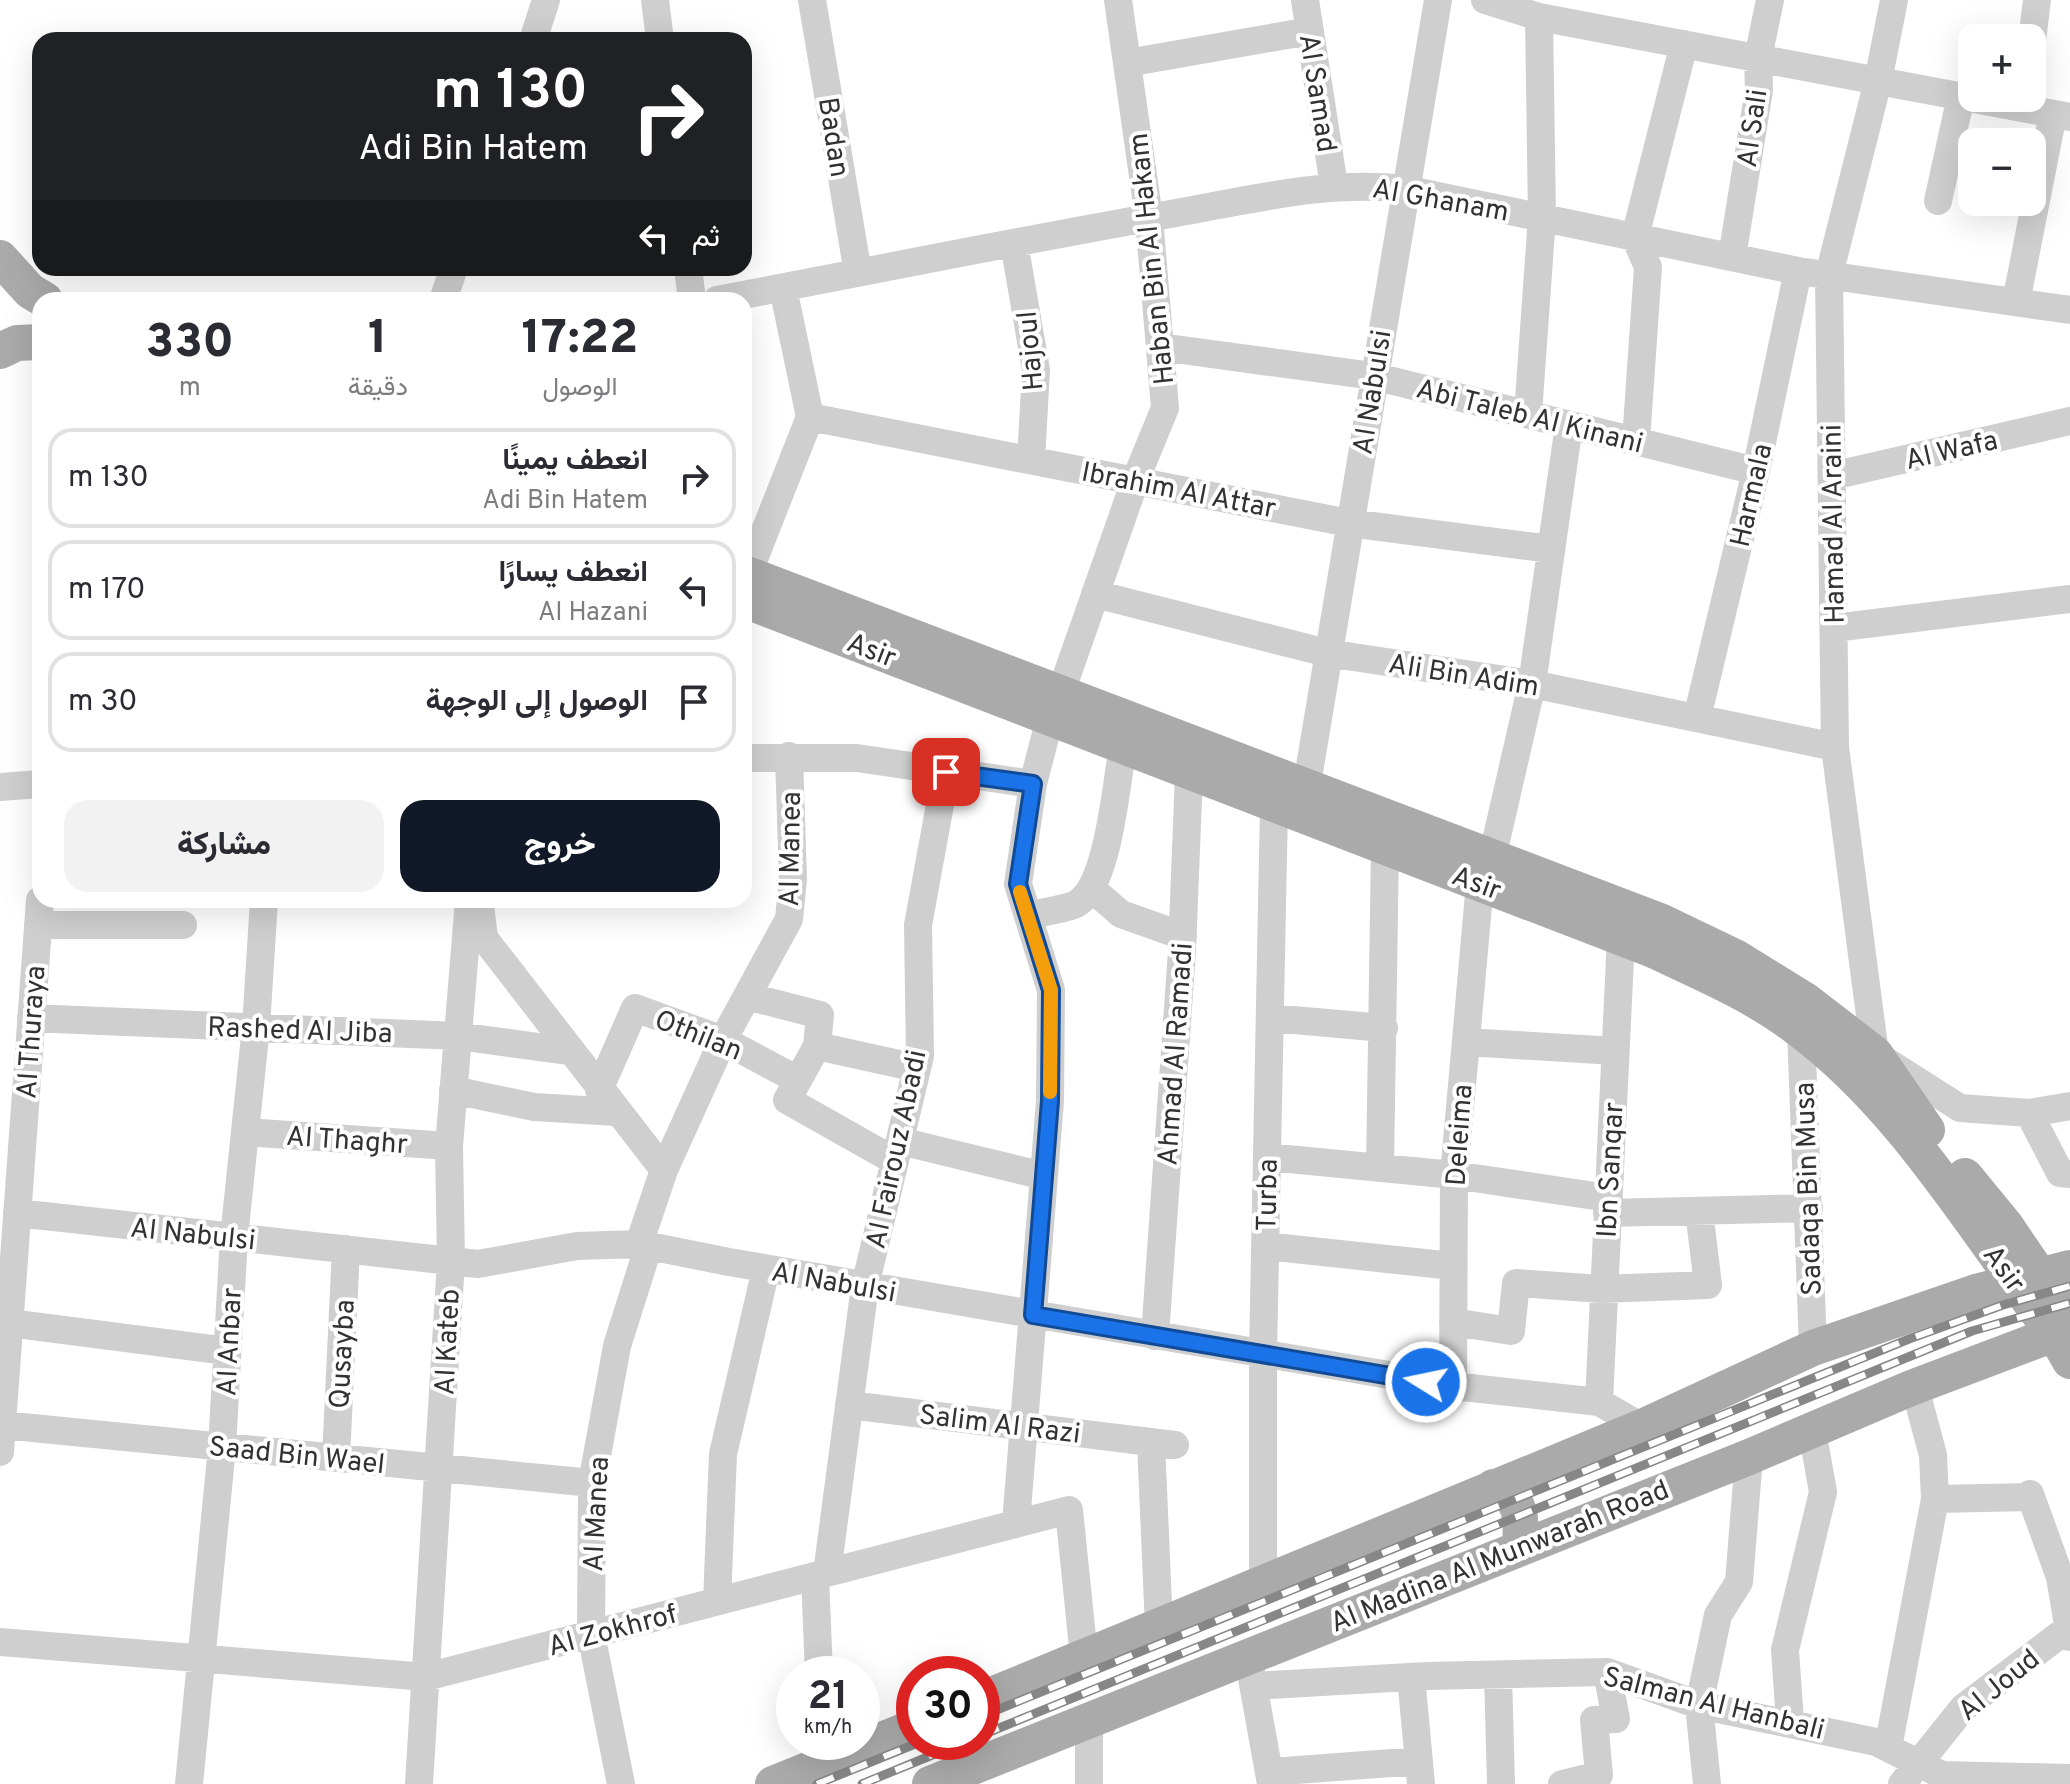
<!DOCTYPE html>
<html lang="ar">
<meta charset="utf-8">
<style>
body{margin:0;font-family:Overpass,Vazirmatn,sans-serif;background:#f2f2f3;color:#2b2b33;direction:rtl;height:100vh;display:flex;flex-direction:column;font-size:30px;white-space:nowrap}
*{box-sizing:border-box;margin:0}
p{font-size:26px;color:#7c7c81}
.icon{flex:none;width:44px;height:44px;fill:none;stroke:currentColor;stroke-width:2;stroke-linecap:round;stroke-linejoin:round}
.map{position:relative;flex:1;overflow:hidden;direction:ltr}
.panel{position:absolute;left:32px;top:292px;width:720px;height:616px;display:flex;flex-direction:column;background:#fff;border-radius:24px;box-shadow:0 8px 32px #0002;direction:rtl}
.panel>*{flex:none}
.hud{position:absolute;left:32px;top:32px;width:720px;height:244px;border-radius:24px;box-shadow:0 8px 32px #0002;direction:rtl;background:#202124;color:#fff;overflow:hidden}
.fabs{position:absolute;left:1958px;top:24px;display:grid;gap:16px}
.fabs a{display:grid;place-items:center;width:88px;height:88px;border-radius:16px;background:#fff;box-shadow:0 8px 32px #0002;font-size:40px}
.speed{position:absolute;left:776px;top:1656px;display:flex;gap:16px;font-size:40px;font-weight:700;text-align:center}
.speed>*{display:grid;place-content:center;width:104px;height:104px;border-radius:50%;background:#fff;box-shadow:0 8px 32px #0002;line-height:1}
.speed small{font-size:20px;font-weight:400}
.speed .limit{border:12px solid #d22;background:#fff;color:#111}
.pin{position:absolute;display:grid;place-items:center;width:68px;height:68px;color:#fff;margin:-34px;border-radius:16px;box-shadow:0 4px 12px #0006}
.me{position:absolute;width:88px;margin:-44px;rotate:280deg;stroke-linejoin:round;filter:drop-shadow(0 0 6px #0008)}
.turn{display:flex;align-items:center;gap:28px;height:168px;padding:0 32px;font-size:36px}
.turn .icon{width:104px;height:104px;stroke-width:2.5}
.turn b{display:block;font-size:56px;line-height:68px}
.then{display:flex;align-items:center;height:76px;padding:0 32px;background:#0003;gap:16px;font-size:30px}
.eta{display:flex;justify-content:space-evenly;align-items:center;height:136px;text-align:center}
.eta b{font-size:48px;font-weight:800;line-height:56px}
.button{display:flex;gap:16px;margin-top:auto;padding:16px 32px}
.button a{flex:1;height:92px;border-radius:24px;background:#111827;color:#fff;font-size:32px;font-weight:800;line-height:92px;text-align:center}
.button a+a{background:#f2f2f3;color:#2b2b33}
ul{padding:0;list-style:none}
li{display:flex;align-items:center;gap:24px;height:100px;margin:0 16px 12px;padding:0 16px;border:4px solid #e1e1e2;border-radius:24px}
li div{flex:1}
li b{display:block;font-size:30px}
li em{font-style:normal}
.map>svg:first-child{display:block}
.lines{fill:none;stroke-linecap:round;stroke-linejoin:round}
.minor{stroke:#cfcfcf;stroke-width:28}
.major{stroke:#aaa;stroke-width:36}
.rail-casing{stroke:#878787;stroke-width:9}
.rail{stroke:#fff;stroke-width:6;stroke-dasharray:18;stroke-linecap:butt}
.route-casing{stroke:#114b97;stroke-width:20}
.route{stroke:#1a73e8;stroke-width:14}
.slow{stroke:#f59e0b;stroke-width:14}
.labels{text-anchor:middle;stroke-width:8;stroke-linejoin:round;paint-order:stroke}
.street-label{font-size:28px;fill:#323232;stroke:#fff}
</style>
<div class="map">
<svg width="2070" height="1784" viewBox="0 0 2070 1784">
<rect width="100%" height="100%" fill="#fff"/>
<g class="lines">
<!-- minor -->
<path class="minor" d="M655,0L660,40
M812,0L858,273
M1305,0L1334,186
M1485,0L1539,17L2070,117
M1894,0L1878,81L1829,275L1835,747L1875,1054L1960,1108L2029,1113L2070,1106
M533,40L546,0
M2032,40L2037,0
M1127,63L1310,31
M1938,201L1961,96
M1014,243L1036,370L1031,460
M1732,257L1759,90L1758,58L1770,0
M688,268L692,300
M443,300L454,268
M717,300C870,271 1022,240 1176,213C1251,200 1327,180 1404,189L1798,271L2070,310
M2016,302L2053,114
M1160,347L1373,376L1756,471
M1528,414L1542,217L1539,17
M810,417L1349,523L1551,549
M1636,441L1648,267L1635,237L1684,44
M1832,476L2070,421
M748,574L810,417L783,288
M1095,594L1327,653L1532,684L1835,747
M1834,628L2070,599
M1061,692L1135,481L1165,408L1149,218L1118,0
M1697,718L1756,471L1798,271
M744,758H857L1033,784
M1307,784L1438,0
M0,787L40,784
M1493,854L1532,684L1569,425
M1092,889L1121,914L1183,936
M480,905L484,938L664,1170
M1028,916C1041,912 1067,909 1076,904C1109,887 1116,782 1123,747
M38,925H183
M747,996L820,1015L817,1046L787,1100L895,1161
M31,1018L458,1036L568,1051
M1270,1018L1384,1028
M1801,1030L1813,1348
M1466,1042L1615,1051
M817,1046L917,1068
M453,1090L534,1107L617,1112
M599,1090L635,1008L723,1040L798,1080
M2029,1113L2060,1173L2070,1174
M245,1132L449,1146
M900,1141L1044,1176
M1267,1157L1454,1175L1608,1198
M1380,1168L1385,848
M17,1213L478,1264L577,1246L639,1244L729,1262L1453,1386L1599,1402L1642,1427
M1607,1213L1809,1208
M639,1244L664,1170L723,1040L789,919L793,879L789,756
M1265,1246L1453,1266
M1453,1322L1511,1331L1516,1283L1601,1289L1708,1285L1699,1211
M9,1323L227,1351
M1155,1336L1182,951L1189,773
M1453,1386L1454,1175L1480,883
M1599,1402L1621,937
M849,1405L1175,1445
M2,1425L592,1483
M1151,1442L1159,1628
M0,1452L40,900
M336,1458L346,1249
M2030,1494L2060,1577L2070,1637
M1935,1499L2031,1497
M1016,1523L1050,1101L1051,990L1018,884L1033,784L1050,718
M827,1573L865,1286L920,1056L918,925L946,772
M815,1576L819,1674
M1263,1584V1354L1274,806
M717,1601L723,1454L766,1269
M0,1642L426,1677L1069,1510L1084,1657
M1250,1667L1271,1784
M1498,1675L1501,1784
M1411,1677L1421,1784
M1254,1686L1427,1676L1607,1672L1699,1705L1876,1742L1942,1775L2070,1778
M1089,1719V1784
M1790,1722L1785,1650L1823,1492L1812,1430
M1888,1748L1935,1499L1933,1455L1919,1403L1911,1388
M1269,1772L1419,1761
M189,1784L222,1447L234,1237L256,1027L264,900
M419,1784L451,1261L449,1146L469,900
M621,1784L591,1634L592,1483L617,1346L648,1248
M1562,1784L1599,1775L1594,1720L1616,1719L1607,1672
M1707,1784L1699,1705L1718,1615L1739,1582L1749,1457
M1902,1784L1963,1708L2070,1627"/>
<!-- major -->
<path class="major" d="M0,258L30,291L45,300
M0,351L17,343L40,342
M744,573L1660,921L1737,958L1805,1000L1875,1054L1927,1130
M744,600L1653,950C1702,973 1754,995 1797,1028C1905,1108 1974,1231 2055,1335L2070,1361
M1965,1176L2006,1226L2070,1320
M1493,1487C1522,1494 1522,1520 1520,1546
M982,1699L1642,1427L1813,1348L1976,1292L2070,1268
M773,1784L914,1727
M930,1784L1749,1457L1911,1388L2070,1328"/>
<!-- rail casing -->
<g class="rail-casing">
<path id="rail" d="M982,1716L1909,1339L2003,1305L2070,1286
M982,1735L1972,1331L2070,1303
M817,1784L920,1742
M862,1784L964,1742"/>
</g>
<!-- rail -->
<use href="#rail" class="rail"/>
</g>
<g class="lines">
<!-- route casing -->
<g class="route-casing">
<path id="route" d="M946,772L1033,784L1018,884L1051,990L1050,1101L1033,1315L1426,1382"/>
</g>
<!-- route -->
<use href="#route" class="route"/>
<!-- slow -->
<path class="slow" d="M1020,892L1051,990L1050,1092"/>
</g>
<g class="labels">
<!-- street labels -->
<g class="street-label">
<text transform="translate(1319 93) rotate(81)" y="10">Al Samad</text>
<text transform="translate(1751 128) rotate(-82)" y="10">Al Sali</text>
<text transform="translate(835 137) rotate(81)" y="10">Badan</text>
<text transform="translate(1441 199) rotate(10)" y="10">Al Ghanam</text>
<text transform="translate(1150 259) rotate(-96)" y="10">Haban Bin Al Hakam</text>
<text transform="translate(1029 351) rotate(-95)" y="10">Hajoul</text>
<text transform="translate(1371 392) rotate(-81)" y="10">Al Nabulsi</text>
<text transform="translate(1530 415) rotate(14)" y="10">Abi Taleb Al Kinani</text>
<text transform="translate(1951 449) rotate(-13)" y="10">Al Wafa</text>
<text transform="translate(1179 489) rotate(11)" y="10">Ibrahim Al Attar</text>
<text transform="translate(1750 495) rotate(-77)" y="10">Harmala</text>
<text transform="translate(1832 524) rotate(-91)" y="10">Hamad Al Araini</text>
<text transform="translate(872 649) rotate(21)" y="10">Asir</text>
<text transform="translate(1464 674) rotate(9)" y="10">Ali Bin Adim</text>
<text transform="translate(789 849) rotate(-89)" y="10">Al Manea</text>
<text transform="translate(1477 882) rotate(20)" y="10">Asir</text>
<text transform="translate(300 1029) rotate(2)" y="10">Rashed Al Jiba</text>
<text transform="translate(30 1032) rotate(-86)" y="10">Al Thuraya</text>
<text transform="translate(699 1034) rotate(22)" y="10">Othilan</text>
<text transform="translate(1174 1054) rotate(-86)" y="10">Ahmad Al Ramadi</text>
<text transform="translate(1458 1135) rotate(-86)" y="10">Deleima</text>
<text transform="translate(347 1139) rotate(4)" y="10">Al Thaghr</text>
<text transform="translate(895 1149) rotate(-78)" y="10">Al Fairouz Abadi</text>
<text transform="translate(1609 1170) rotate(-87)" y="10">Ibn Sanqar</text>
<text transform="translate(1807 1189) rotate(-92)" y="10">Sadaqa Bin Musa</text>
<text transform="translate(1266 1195) rotate(-89)" y="10">Turba</text>
<text transform="translate(193 1233) rotate(6)" y="10">Al Nabulsi</text>
<text transform="translate(2005 1268) rotate(54)" y="10">Asir</text>
<text transform="translate(834 1281) rotate(10)" y="10">Al Nabulsi</text>
<text transform="translate(228 1342) rotate(-87)" y="10">Al Anbar</text>
<text transform="translate(446 1342) rotate(-87)" y="10">Al Kateb</text>
<text transform="translate(341 1354) rotate(-87)" y="10">Qusayba</text>
<text transform="translate(1000 1423) rotate(7)" y="10">Salim Al Razi</text>
<text transform="translate(297 1454) rotate(6)" y="10">Saad Bin Wael</text>
<text transform="translate(595 1514) rotate(-87)" y="10">Al Manea</text>
<text transform="translate(1499 1555) rotate(-22)" y="10">Al Madina Al Munwarah Road</text>
<text transform="translate(612 1629) rotate(-15)" y="10">Al Zokhrof</text>
<text transform="translate(1998 1684) rotate(-39)" y="10">Al Joud</text>
<text transform="translate(1714 1702) rotate(14)" y="10">Salman Al Hanbali</text>
</g>
</g>
</svg>
<div class="fabs">
<a>+</a>
<a>−</a>
</div>
<div class="speed"><div>21<small>km/h</small></div><div class="limit">30</div></div>
<div class="pin" style="left:946px;top:772px;background:#d93025"><svg class="icon" aria-label="arrive" viewBox="0 0 24 24"><path d="M6 21V4h12l-3 4 3 4H6"/></svg></div>
<svg class="me" style="left:1426px;top:1382px" viewBox="-20 -20 40 40"><circle r="17" fill="#1a73e8" stroke="#fff" stroke-width="3"/><path d="M0-11L8 9 0 5-8 9z" fill="#fff"/></svg>
<div class="hud">
<div class="turn"><svg class="icon" aria-label="right" viewBox="0 0 24 24"><path d="M7 20v-9h11M14 6l5 5-5 5"/></svg><div><b>130 m</b>Adi Bin Hatem</div></div>
<div class="then">ثم<svg class="icon" aria-label="left" viewBox="0 0 24 24"><path d="M17 20v-9H6M10 6l-5 5 5 5"/></svg></div>
</div>
<section class="panel">
<div class="eta">
<div><b>17:22</b><p>الوصول</p></div>
<div><b>1</b><p>دقيقة</p></div>
<div><b>330</b><p>m</p></div>
</div>
<ul>
<li><svg class="icon" aria-label="right" viewBox="0 0 24 24"><path d="M7 20v-9h11M14 6l5 5-5 5"/></svg><div><b>انعطف يمينًا</b><p>Adi Bin Hatem</p></div><em>130 m</em></li>
<li><svg class="icon" aria-label="left" viewBox="0 0 24 24"><path d="M17 20v-9H6M10 6l-5 5 5 5"/></svg><div><b>انعطف يسارًا</b><p>Al Hazani</p></div><em>170 m</em></li>
<li><svg class="icon" aria-label="arrive" viewBox="0 0 24 24"><path d="M6 21V4h12l-3 4 3 4H6"/></svg><div><b>الوصول إلى الوجهة</b></div><em>30 m</em></li>
</ul>
<div class="button"><a>خروج</a><a>مشاركة</a></div>
</section>
</div>
